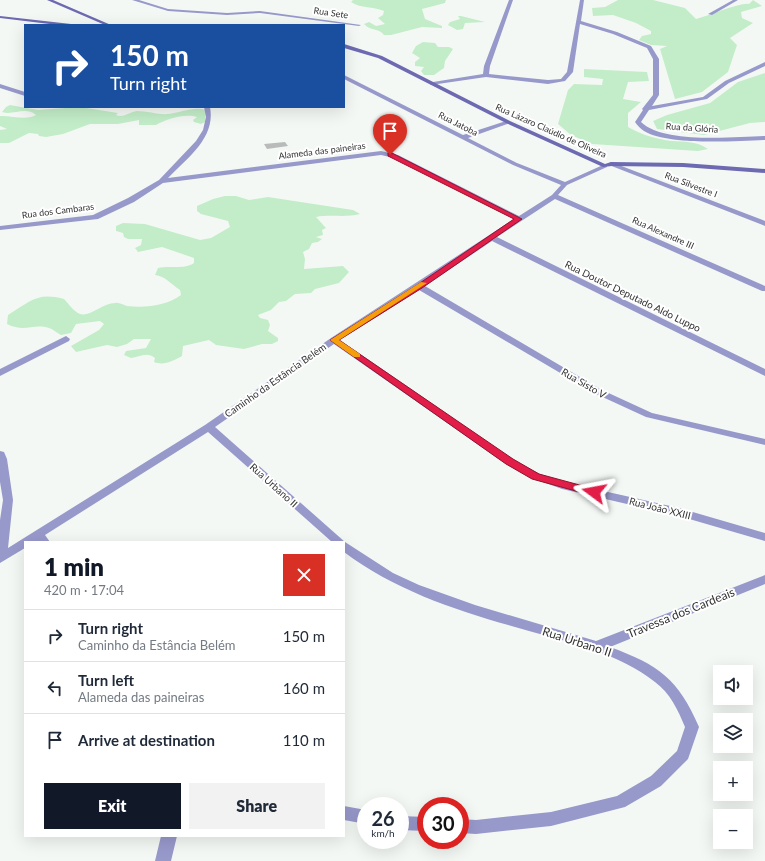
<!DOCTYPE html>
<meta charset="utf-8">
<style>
body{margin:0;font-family:Lato,sans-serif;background:#f2f2f3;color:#1f2937;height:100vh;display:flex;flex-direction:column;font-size:15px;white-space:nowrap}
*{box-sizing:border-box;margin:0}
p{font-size:13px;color:#747a83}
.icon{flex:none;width:22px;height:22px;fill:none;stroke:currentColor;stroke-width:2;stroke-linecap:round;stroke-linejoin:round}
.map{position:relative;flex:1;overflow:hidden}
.drawer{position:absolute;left:24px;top:541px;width:321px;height:296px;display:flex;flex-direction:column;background:#fff;border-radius:0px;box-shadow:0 4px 16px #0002}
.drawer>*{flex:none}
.guide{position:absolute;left:24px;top:24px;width:321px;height:84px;border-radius:0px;box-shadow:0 4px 16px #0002;background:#1a4fa0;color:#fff;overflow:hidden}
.fabs{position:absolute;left:713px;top:665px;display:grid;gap:8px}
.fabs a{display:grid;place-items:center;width:40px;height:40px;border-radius:0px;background:#fff;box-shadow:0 4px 16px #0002;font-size:20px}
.speed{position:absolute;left:357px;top:797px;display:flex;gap:8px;font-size:20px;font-weight:700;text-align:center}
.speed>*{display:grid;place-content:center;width:52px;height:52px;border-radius:50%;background:#fff;box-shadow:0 4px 16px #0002;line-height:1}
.speed small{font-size:10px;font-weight:400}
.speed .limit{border:6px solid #d22;background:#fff;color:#111}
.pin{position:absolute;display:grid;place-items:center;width:34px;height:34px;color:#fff;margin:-41px -17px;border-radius:50% 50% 50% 0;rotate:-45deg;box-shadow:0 0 4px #0007}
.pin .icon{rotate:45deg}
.me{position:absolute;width:44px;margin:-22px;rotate:283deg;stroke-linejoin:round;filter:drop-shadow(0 0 3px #0008)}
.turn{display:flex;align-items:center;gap:14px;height:84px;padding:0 20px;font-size:18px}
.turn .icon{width:52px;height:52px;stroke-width:2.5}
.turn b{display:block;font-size:28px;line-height:34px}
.round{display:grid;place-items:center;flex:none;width:42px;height:42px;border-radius:0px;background:#f2f2f3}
.overview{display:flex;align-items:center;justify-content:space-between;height:68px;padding:0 20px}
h1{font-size:24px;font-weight:800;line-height:30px;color:#111827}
.primary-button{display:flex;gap:8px;margin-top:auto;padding:8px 20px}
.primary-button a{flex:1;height:46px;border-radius:0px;background:#111827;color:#fff;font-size:16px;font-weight:800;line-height:46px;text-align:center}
.primary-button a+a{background:#f2f2f3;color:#1f2937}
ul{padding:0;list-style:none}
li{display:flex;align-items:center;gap:12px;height:52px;padding:0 20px;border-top:1px solid #e0e1e3}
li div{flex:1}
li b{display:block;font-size:15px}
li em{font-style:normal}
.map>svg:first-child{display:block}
.green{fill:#c3edc8}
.building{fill:#b8bbb9}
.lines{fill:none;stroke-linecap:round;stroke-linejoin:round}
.street{fill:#9899cb;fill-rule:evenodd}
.secondary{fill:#6d6ab2;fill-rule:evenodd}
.route{fill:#e11d48;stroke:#92132f}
.slow{fill:#f59e0b}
.labels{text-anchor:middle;stroke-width:4;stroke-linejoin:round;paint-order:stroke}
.far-street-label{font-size:9px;fill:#313331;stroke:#fff}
.street-label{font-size:10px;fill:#313331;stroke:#fff}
.near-street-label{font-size:12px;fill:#313331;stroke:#fff}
</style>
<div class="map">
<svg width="765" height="861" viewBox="0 0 765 861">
<rect width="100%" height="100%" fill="#f4f8f5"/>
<!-- green -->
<path class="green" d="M353,0H446L445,3L422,9L425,19L442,26V28L422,27L391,35H384C379,28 370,31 364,24L369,22L376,26L385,24L378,18L383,15L384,11C372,6 362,9 351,2Z
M618,0H653L685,8L696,19C708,16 741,2 749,4L753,0L762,6L741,12L742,18L753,23L730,38L737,45L728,72L702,92L675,99L660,49L667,46L651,45L639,40L642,36L651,34V31L636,23L613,15L593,16L592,8L605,7Z
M458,16H461L485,22L465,23L463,29L457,30L448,25L450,22L460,19Z
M423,42L435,43L438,47H449L453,49L445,61L444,68L434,75H424L421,71L424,67L415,66V62L420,58L412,53L416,46Z
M584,69L647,72L649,81L628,82L623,99L641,102L628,113V127C642,135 656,139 672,141C685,142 697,141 708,149L698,151L592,144L571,135L558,124L568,90L574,84L602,85L603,79L584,77Z
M765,73V122L750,123L704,135L657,129L653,121L667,115L710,103L738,82Z
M10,105L38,110L80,107L118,113L116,115C124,118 129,112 137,111C147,111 160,115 168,114C180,113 194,106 206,110L205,122L201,124L194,122L193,120L197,117C185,113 166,119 156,125H139V120L118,124H90L63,134L46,137L39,136L38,134L29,133L9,143H0V130L7,129L0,126V116C11,115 26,121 36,115C25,106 13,116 2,112L6,107Z
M225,196H236L249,200L268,197L353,210L360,214C345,218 331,214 316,217L326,228L322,230L323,235L316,237L322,239L318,242L312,243L309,249L303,252L305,259L304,269L343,266L349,272L339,283L315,289L311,293L295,294L286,301L279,302L271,310L258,315L260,318L268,320L270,325L268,331L278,338V341L272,344H262L244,349L216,345L209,340L183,346L182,356C173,361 164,366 154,362L155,358C147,351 139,357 131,358L124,355L126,351L146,348L151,339H134L127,344L117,347L107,345L76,352L71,346L99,330L104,324L100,321L76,324L71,333L61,335C57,333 53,329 49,328C33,323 25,333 7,324L8,315C31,301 37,292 64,299C69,304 73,311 80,314C90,317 103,303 115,303C119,302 123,305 127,306C145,308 166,306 181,295L180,290C171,284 165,276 155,275L158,268C170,265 184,270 194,263V258L162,247L138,252L135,248L141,245L142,239H128L124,237L123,233L116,231V226L123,223L145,224L200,240L211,238L230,227L228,221L201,214L197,211V206L213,199Z"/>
<!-- building -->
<path class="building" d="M285,142L288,146L267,149L264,144Z"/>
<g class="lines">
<!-- street -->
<path class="street" d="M132,0H139L168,9L227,13L260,11L361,25L359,26L260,13L227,15L168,11Z
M509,0H513L490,66L489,74L548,80L561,79L567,72L580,0H584L581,21L617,32L651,46L659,59V95L652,106L703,97L725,81L765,62V66L729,83L707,99L649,110L641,122C664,144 733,137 765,136V140C735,141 669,146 644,131C641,129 637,125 635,122L643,110L642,109L653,95V59L647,48L613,34L580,24L573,72L565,81L548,84L486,77L431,85L430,84L433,82L483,74L484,66Z
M733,0H738L712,15L708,14Z
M344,75L463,135L506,121H510V123L468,138L517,163L565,182L603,165H607V167L567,185L558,195L765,286V291H762L555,199L497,237L765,369V376L492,241L425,286L602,390L652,413L765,439V445L646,417L596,394L419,290L340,340L514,460L540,474L568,483L679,508L765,533V541L679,516L562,489L532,478L506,464L334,344L215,427L345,542L393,573L419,585L475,605L596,641L765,575V584L610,647C659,665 678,679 699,727L688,759L661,786L625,807L551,826L476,834L460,833V819L476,820L551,812L617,796L651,776L677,751L685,727C678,710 670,693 655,682C620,654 572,643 529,631C465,613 398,593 344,552V542H332L208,432L45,535L50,542H38L37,541L25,542V548L0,563V520L3,500L0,482V451L4,452L7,459L13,500L8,548L205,425L331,338L514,219L394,158L381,155L163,183L134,202L98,219L0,230V226L93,215L128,198L159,180L196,141L203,130L206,117L204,107H210C216,138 187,158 168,178L381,151L398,155L519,216L552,195L561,185L513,165L344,79Z
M0,84L25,92V96L0,88Z
M611,162L765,221V226L609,165L608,164Z
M66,336L70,339L69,341L0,376V369Z
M344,806L366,810V824L344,820Z
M400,816L426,817V831L400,830Z
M161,836H177L171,861H155Z"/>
<!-- secondary -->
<path class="secondary" d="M47,0H53L111,25H105Z
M0,16L71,24L73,25H58L0,18Z
M344,44L382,56L510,121L605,164L611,162L683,163L765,169V173L683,167L612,166L603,167L506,123L378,58L344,48Z"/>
</g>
<!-- route -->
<path class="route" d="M388,153H392L522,219L422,288L339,340L513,459L539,474L598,490L599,492L598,495L594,496L532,479L506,464L330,340L417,285L514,219L388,156Z"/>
<!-- slow -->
<path class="slow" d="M421,282L427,283L339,340L360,354V357H354L330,340Z"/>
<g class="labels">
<!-- far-street labels -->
<g class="far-street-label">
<text transform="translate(331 13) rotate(8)" y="3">Rua Sete</text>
<text transform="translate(458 124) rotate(27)" y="3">Rua Jatoba</text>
<text transform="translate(692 128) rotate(4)" y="3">Rua da Glória</text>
<text transform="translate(551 131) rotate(24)" y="3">Rua Lázaro Claúdio de Oliveira</text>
<text transform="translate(322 151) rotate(-7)" y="3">Alameda das paineiras</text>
<text transform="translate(691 185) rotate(21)" y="3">Rua Silvestre I</text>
<text transform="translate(58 211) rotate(-7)" y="3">Rua dos Cambaras</text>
<text transform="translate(663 233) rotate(24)" y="3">Rua Alexandre III</text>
</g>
<!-- street labels -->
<g class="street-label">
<text transform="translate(633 296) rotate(26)" y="4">Rua Doutor Deputado Aldo Luppo</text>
<text transform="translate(275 380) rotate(-35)" y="4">Caminho da Estância Belém</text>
<text transform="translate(584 383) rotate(30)" y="4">Rua Sisto V</text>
<text transform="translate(274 485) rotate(42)" y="4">Rua Urbano II</text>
<text transform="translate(660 508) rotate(14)" y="4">Rua João XXIII</text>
</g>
<!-- near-street labels -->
<g class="near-street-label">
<text transform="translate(681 613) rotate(-22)" y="4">Travessa dos Cardeais</text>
<text transform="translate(577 642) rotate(18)" y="4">Rua Urbano II</text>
</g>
</g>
</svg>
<div class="fabs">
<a><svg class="icon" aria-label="sound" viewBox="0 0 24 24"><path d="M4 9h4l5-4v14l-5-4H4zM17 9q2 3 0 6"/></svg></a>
<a><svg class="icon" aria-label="layers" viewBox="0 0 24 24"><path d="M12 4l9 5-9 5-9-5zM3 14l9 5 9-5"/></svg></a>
<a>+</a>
<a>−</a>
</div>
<div class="speed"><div>26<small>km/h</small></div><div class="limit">30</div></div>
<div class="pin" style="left:390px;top:155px;background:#d93025"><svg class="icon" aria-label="arrive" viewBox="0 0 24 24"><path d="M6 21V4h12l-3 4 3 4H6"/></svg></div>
<svg class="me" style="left:594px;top:492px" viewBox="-20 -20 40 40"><path d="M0-17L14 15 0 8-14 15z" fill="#e11d48" stroke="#fff" stroke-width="4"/></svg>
<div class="guide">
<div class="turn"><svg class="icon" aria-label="right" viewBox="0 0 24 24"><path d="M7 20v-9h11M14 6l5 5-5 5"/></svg><div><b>150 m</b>Turn right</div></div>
</div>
<section class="drawer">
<div class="overview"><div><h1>1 min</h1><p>420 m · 17:04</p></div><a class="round" style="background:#d93025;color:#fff"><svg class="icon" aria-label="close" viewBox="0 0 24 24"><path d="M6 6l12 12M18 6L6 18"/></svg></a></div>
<ul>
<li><svg class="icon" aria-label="right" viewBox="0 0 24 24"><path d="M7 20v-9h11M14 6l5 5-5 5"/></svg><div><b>Turn right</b><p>Caminho da Estância Belém</p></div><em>150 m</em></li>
<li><svg class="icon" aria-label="left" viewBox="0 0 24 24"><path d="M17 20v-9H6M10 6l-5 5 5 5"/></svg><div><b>Turn left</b><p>Alameda das paineiras</p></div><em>160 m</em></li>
<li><svg class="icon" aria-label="arrive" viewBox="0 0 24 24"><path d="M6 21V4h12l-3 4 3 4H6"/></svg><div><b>Arrive at destination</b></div><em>110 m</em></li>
</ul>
<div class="primary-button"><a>Exit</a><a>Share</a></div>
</section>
</div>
